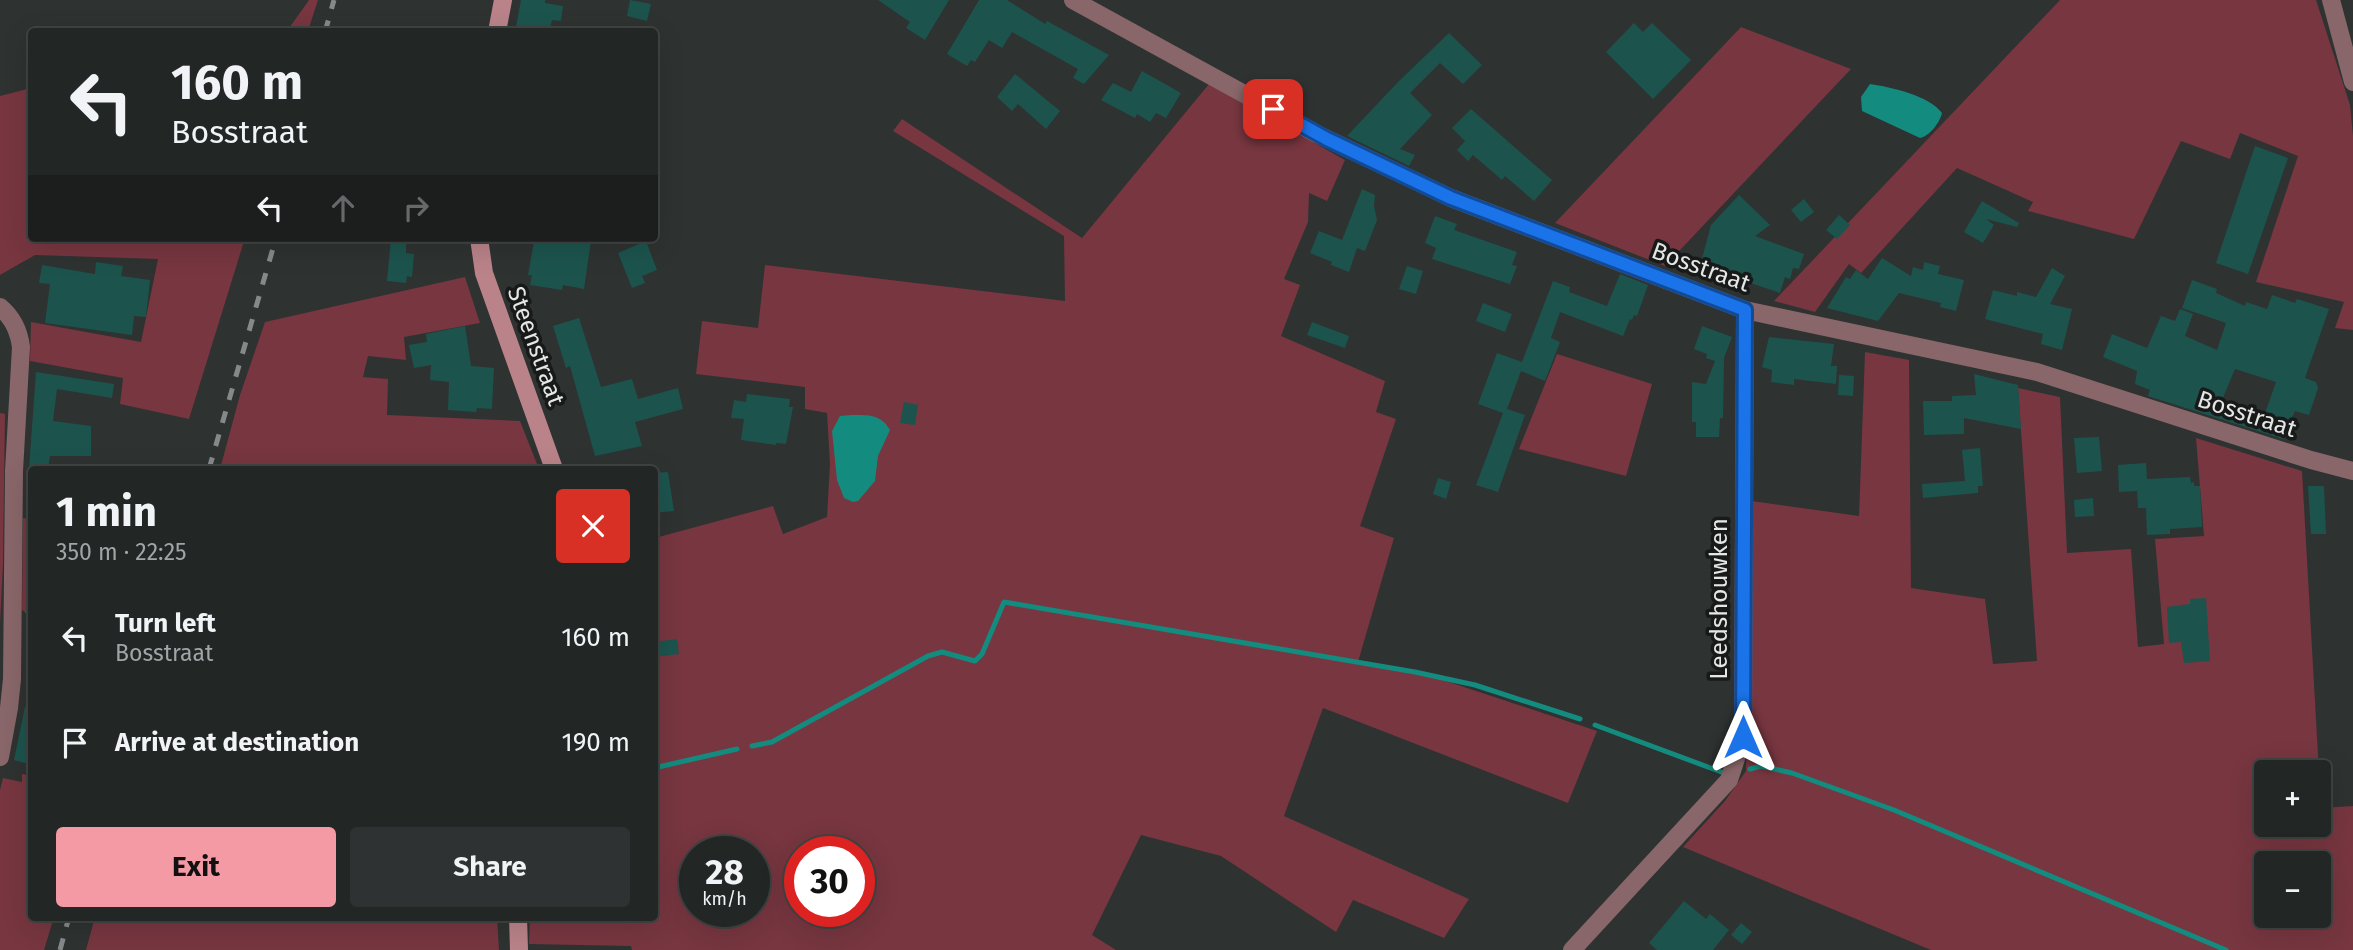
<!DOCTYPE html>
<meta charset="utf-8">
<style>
body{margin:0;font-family:"Fira Sans",sans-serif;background:#2e3232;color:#f1f3f6;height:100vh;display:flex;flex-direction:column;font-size:26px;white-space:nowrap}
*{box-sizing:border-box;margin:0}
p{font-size:23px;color:#a2a5a7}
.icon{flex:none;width:38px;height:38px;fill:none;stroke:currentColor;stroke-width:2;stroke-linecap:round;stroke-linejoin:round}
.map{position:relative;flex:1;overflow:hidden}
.details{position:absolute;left:28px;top:466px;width:630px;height:455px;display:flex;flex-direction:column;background:#222625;border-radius:7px;box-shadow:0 7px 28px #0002,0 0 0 2px #3f4342}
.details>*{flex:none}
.top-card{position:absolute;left:28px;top:28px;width:630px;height:214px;border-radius:7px;box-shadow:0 7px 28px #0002,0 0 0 2px #3f4342;background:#222625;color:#f1f3f6;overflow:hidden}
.fabs{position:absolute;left:2254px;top:760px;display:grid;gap:14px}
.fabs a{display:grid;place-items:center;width:77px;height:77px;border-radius:7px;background:#222625;box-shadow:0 7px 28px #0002,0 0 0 2px #3f4342;font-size:35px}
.speed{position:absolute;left:679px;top:836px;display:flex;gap:14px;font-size:35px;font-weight:700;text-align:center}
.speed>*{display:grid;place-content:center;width:91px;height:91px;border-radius:50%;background:#222625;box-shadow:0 7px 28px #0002,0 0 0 2px #3f4342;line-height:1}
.speed small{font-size:18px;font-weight:400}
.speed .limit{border:10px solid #d22;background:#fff;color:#111}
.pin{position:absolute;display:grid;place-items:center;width:60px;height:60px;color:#fff;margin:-30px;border-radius:14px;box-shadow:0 4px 10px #0006}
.me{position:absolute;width:77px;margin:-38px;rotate:0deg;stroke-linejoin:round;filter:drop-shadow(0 0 5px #0008)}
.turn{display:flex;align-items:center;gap:24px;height:147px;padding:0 28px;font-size:32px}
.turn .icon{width:91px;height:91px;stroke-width:2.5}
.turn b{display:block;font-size:49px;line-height:60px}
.lanes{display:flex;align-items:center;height:66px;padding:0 28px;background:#0003;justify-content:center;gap:35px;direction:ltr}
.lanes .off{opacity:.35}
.round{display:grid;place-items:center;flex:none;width:74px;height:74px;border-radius:7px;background:#2e3232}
.head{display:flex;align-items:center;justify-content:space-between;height:119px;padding:0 28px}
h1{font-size:42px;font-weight:700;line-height:52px}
.primary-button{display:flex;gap:14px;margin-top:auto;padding:14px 28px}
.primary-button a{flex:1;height:80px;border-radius:7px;background:#f49aa4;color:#111;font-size:28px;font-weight:700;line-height:80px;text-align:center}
.primary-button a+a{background:#2e3232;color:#f1f3f6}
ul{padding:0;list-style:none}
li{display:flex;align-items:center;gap:21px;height:105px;padding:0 28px}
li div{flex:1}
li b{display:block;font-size:26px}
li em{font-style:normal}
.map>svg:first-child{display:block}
.green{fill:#773640;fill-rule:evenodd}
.water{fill:#138b7e}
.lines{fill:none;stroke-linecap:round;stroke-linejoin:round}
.stream{stroke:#138b7e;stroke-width:5}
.building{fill:#1c544d;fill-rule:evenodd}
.street{stroke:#886669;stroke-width:18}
.secondary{stroke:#b98389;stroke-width:18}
.rail{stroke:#868989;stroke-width:5;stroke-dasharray:12 12;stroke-linecap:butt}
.route-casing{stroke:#114b97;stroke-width:18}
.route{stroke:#1a73e8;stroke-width:12}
.labels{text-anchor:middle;stroke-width:7;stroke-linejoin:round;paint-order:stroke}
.street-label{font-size:24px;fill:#e5e7e7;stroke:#181919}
</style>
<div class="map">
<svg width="2353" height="950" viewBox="0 0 2353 950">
<rect width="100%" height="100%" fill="#2e3231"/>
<!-- green -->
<path class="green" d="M309,0H318L308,31H287Z
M2060,0H2316L2350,105L2353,136V330L2335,328L2344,302L2256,282L2298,156L2240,133L2230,159L2181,141L2134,239L2028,211L2033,202L1957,168L1861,273L1849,264L1815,312L1774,301Z
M1741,27L1851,69L1665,266L1555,223Z
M1209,84L1345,160L1327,201L1309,193L1308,222L1284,279L1300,285L1281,336L1385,381L1376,412L1396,419L1360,526L1394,538L1358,662L1434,677L1597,731L1568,803L1323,708L1284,816L1469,899L1444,938L1353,900L1336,932L1221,856L1141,835L1092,935L1116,950H632L631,946L529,944L530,917H654L655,538L773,506L783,534L827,517L830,464L827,413L805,409V387L696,374L702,321L758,328L765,265L1065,301L1064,236L893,131L902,119L1082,238ZM695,852H754V912H695ZM800,852H859V912H800Z
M31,88L32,238H245L189,419L120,404L123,378L30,361L31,322L141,342L158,259L35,255L0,275V96Z
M465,277L480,323L404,337L406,360L368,356L363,377L388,379L387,415L520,421L539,469H220L240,395L265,322Z
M1865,352L1909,360L1911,588L1985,599L1993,664L2037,661L2018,388L2060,397L2067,553L2131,549L2138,647L2164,644L2155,539L2204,536L2196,438L2302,471L2321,808L2353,806V950H1931L1683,847L1725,801L1746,771L1752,501L1859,516ZM2266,772H2319V824H2266ZM2266,863H2319V915H2266Z
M1557,354L1652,384L1626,476L1519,449Z
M0,413L5,414L3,564L0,623Z
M23,518L31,519V616L22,610Z
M22,774L31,776L32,917H54L44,950H0V790L3,778L22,782Z
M95,917H497L499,950H86Z"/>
<!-- water -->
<path class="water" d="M1870,84C1891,87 1930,96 1942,113C1940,122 1930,136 1920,138L1862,111L1861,97Z
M851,415C868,415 881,414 890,430L878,456L875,481L858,501L853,502L844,498L837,480L832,431L840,416Z"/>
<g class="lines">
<!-- stream -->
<path class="stream" d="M28,612L32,613
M1595,725L1724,773
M752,746L772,742L928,656L942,652L975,661L982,654L1004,602L1415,672L1475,685L1580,719
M654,768L737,749
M1750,769L1761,766L1792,773L1894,810L2226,950"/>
</g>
<!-- building -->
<path class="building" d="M521,0H545V3L563,6L561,21L552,20L549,32H515Z
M630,0L651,4L647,21L627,16Z
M878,0H949L925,40L906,28L910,22Z
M979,0H1007L1045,24L1047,21L1109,55L1084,84L1073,78L1078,69L1012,32L1002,48L989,40L975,62L971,60L967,66L947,54Z
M1634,23L1643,32L1652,23L1691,60L1653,99L1606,52Z
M1449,33L1482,65L1463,84L1440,63L1410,93L1432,115L1400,149L1415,155L1409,166L1347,136L1398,82Z
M1142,71L1181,93L1166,118L1156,113L1150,122L1137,114L1135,118L1101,100L1113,83L1131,92Z
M1015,74L1060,111L1046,129L1018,104L1012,111L997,97Z
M1471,109L1552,180L1534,201L1505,176L1502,180L1473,155L1468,161L1457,150L1465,141L1452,128Z
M2255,146L2288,158L2248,274L2216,263Z
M1362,189L1375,195L1374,206L1377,220L1365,251L1357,248L1349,272L1331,265L1332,262L1310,253L1319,231L1342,240Z
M1739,195L1770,225L1755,236L1804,254L1799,269L1793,268L1790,279L1785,277L1780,293L1700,266L1711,225Z
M1804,199L1814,212L1801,222L1791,210Z
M1982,201L2019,223L2017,227L1986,219L1994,225L1983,243L1964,232Z
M1839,215L1850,225L1837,239L1826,230Z
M1435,216L1457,224L1454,230L1517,252L1512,265L1517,266L1510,284L1432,259L1436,248L1425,243Z
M391,238H406V253L414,254L412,277L407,276L406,283L387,281Z
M539,238H576L591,241L584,289L563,285L562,290L530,285L532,275H528L534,241L538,242Z
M646,241L657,270L642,276L645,283L632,288L618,253Z
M1882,258L1911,276L1913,267L1923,270L1924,262L1940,266L1938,274L1964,280L1956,311L1940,307L1941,303L1899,293L1878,321L1827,308L1846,277L1850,279L1856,270L1868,279Z
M96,262L123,266L121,276L150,280L146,317L134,316L132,335L45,323L50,284L39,283L42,265L95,274Z
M1407,266L1423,271L1416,294L1399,289Z
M2052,268L2065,276L2050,304L2072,309L2062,350L2041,344L2043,334L1985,319L1993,290L2017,296V292L2036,297Z
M1620,274L1648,285L1637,316L1634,315L1632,320L1630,319L1623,336L1560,312L1551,338L1560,342L1545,381L1521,371L1507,409L1525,415L1498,492L1476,485L1503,413L1478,404L1497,353L1522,362L1553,281L1570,287L1569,292L1607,306Z
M2192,280L2217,289L2216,293L2245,306L2246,302L2267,309L2272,295L2295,303L2297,299L2329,309L2305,378L2316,382L2318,388L2309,415L2295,411L2283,439L2148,396L2150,390L2135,384L2137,371L2103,357L2112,334L2147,348L2161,316L2175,321L2180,309L2193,314L2185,336L2217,350L2226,323L2182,308ZM2235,369L2276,382L2263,419L2220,405Z
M1483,303L1512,314L1505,332L1476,321Z
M579,318L601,387L632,379L638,399L678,388L683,409L635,422L642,446L595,456L570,366L566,368L553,326Z
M1312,322L1349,336L1345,348L1307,335Z
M465,326L471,366L494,368L492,409L477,408L476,412L448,410L449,382L430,380L431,365L414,368L409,345L427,342L426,334Z
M1702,326L1732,337L1724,358L1723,418H1720L1719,437H1696V422H1692V382L1706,384L1715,361L1706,358L1707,354L1694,349Z
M1769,337L1834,344L1831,366H1837L1836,384L1794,379V385L1771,382L1772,370L1762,367Z
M36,372L114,384L112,398L57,389L53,421L91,426V456H50L48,469H29Z
M1974,374L2018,385L2021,429L1964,418V434L1924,435L1923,401H1952V396L1976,395Z
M1839,375L1854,376L1853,396L1838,395Z
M747,394L790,399L789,407H793L786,444L776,443V445L741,440L744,419L731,418L734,400L746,402Z
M904,402L918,405L915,425L900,423Z
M2099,437L2102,471L2077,473L2074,438Z
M1980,448L1983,486H1978V493L1923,498L1922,484L1965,481L1962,450Z
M2146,463L2147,479L2190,477L2191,483L2194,482V486H2200L2202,527L2170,529V534L2147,535L2146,508H2138L2137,491L2119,492L2118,465Z
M668,472L674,511L654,513V473Z
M1438,478L1451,482L1446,499L1433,494Z
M2308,486H2324L2326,534H2311Z
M2093,498L2094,516L2075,517L2074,500Z
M2206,598L2210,661L2184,663L2181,642L2169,643L2167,607L2190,604V599Z
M677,639L679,654L654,657V642Z
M25,707H32V765L14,760Z
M1684,901L1706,919L1710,914L1729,930L1713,950H1657L1649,943Z
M1741,923L1752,932L1742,944L1731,935Z"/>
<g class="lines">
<!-- street -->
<path class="street" d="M1073,0L1317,134L1451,198L1745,310L2037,372L2311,460L2353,471
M2331,0L2353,82
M0,307C12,317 19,331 21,347L14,471L12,679L9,708L0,757
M1572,950L1729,780L1743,737L1745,310"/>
<!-- secondary -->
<path class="secondary" d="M497,32L503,0
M479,238L484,273L554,469
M518,917L519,950"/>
<!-- rail -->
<path class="rail" d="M325,32L334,0
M209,469L276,238
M60,950L69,917"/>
</g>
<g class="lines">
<!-- route casing -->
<g class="route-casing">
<path id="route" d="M1273,109L1327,139L1451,198L1745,310L1743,737"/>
</g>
<!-- route -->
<use href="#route" class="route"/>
</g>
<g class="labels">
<!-- street labels -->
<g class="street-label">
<text transform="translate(1701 267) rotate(20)" y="8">Bosstraat</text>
<text transform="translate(536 346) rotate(70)" y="8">Steenstraat</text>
<text transform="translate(2247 414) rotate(18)" y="8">Bosstraat</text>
<text transform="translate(1719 599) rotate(-90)" y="8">Leedshouwken</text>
</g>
</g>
</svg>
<div class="fabs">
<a>+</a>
<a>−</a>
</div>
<div class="speed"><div>28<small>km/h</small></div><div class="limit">30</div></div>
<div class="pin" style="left:1273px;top:109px;background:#d93025"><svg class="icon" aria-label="arrive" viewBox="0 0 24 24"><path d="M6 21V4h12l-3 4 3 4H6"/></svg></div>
<svg class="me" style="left:1743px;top:737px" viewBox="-20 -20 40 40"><path d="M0-17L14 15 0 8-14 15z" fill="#1a73e8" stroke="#fff" stroke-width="4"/></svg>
<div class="top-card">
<div class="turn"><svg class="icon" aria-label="left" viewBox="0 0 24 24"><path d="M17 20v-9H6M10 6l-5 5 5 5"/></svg><div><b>160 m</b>Bosstraat</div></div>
<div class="lanes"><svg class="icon" aria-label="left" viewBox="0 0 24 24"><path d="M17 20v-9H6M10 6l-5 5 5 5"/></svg><svg class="icon off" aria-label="ahead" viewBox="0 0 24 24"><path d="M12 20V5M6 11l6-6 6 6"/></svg><svg class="icon off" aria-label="right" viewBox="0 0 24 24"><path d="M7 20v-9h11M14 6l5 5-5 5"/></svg></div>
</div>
<section class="details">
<div class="head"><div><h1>1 min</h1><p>350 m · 22:25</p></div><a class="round" style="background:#d93025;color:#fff"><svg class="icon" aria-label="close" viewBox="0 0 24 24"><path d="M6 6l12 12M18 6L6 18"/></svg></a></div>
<ul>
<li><svg class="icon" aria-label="left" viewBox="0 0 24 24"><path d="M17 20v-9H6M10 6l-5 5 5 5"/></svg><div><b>Turn left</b><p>Bosstraat</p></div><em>160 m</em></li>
<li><svg class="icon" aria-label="arrive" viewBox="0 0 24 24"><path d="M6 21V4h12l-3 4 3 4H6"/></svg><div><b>Arrive at destination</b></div><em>190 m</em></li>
</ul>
<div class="primary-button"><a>Exit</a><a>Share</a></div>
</section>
</div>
